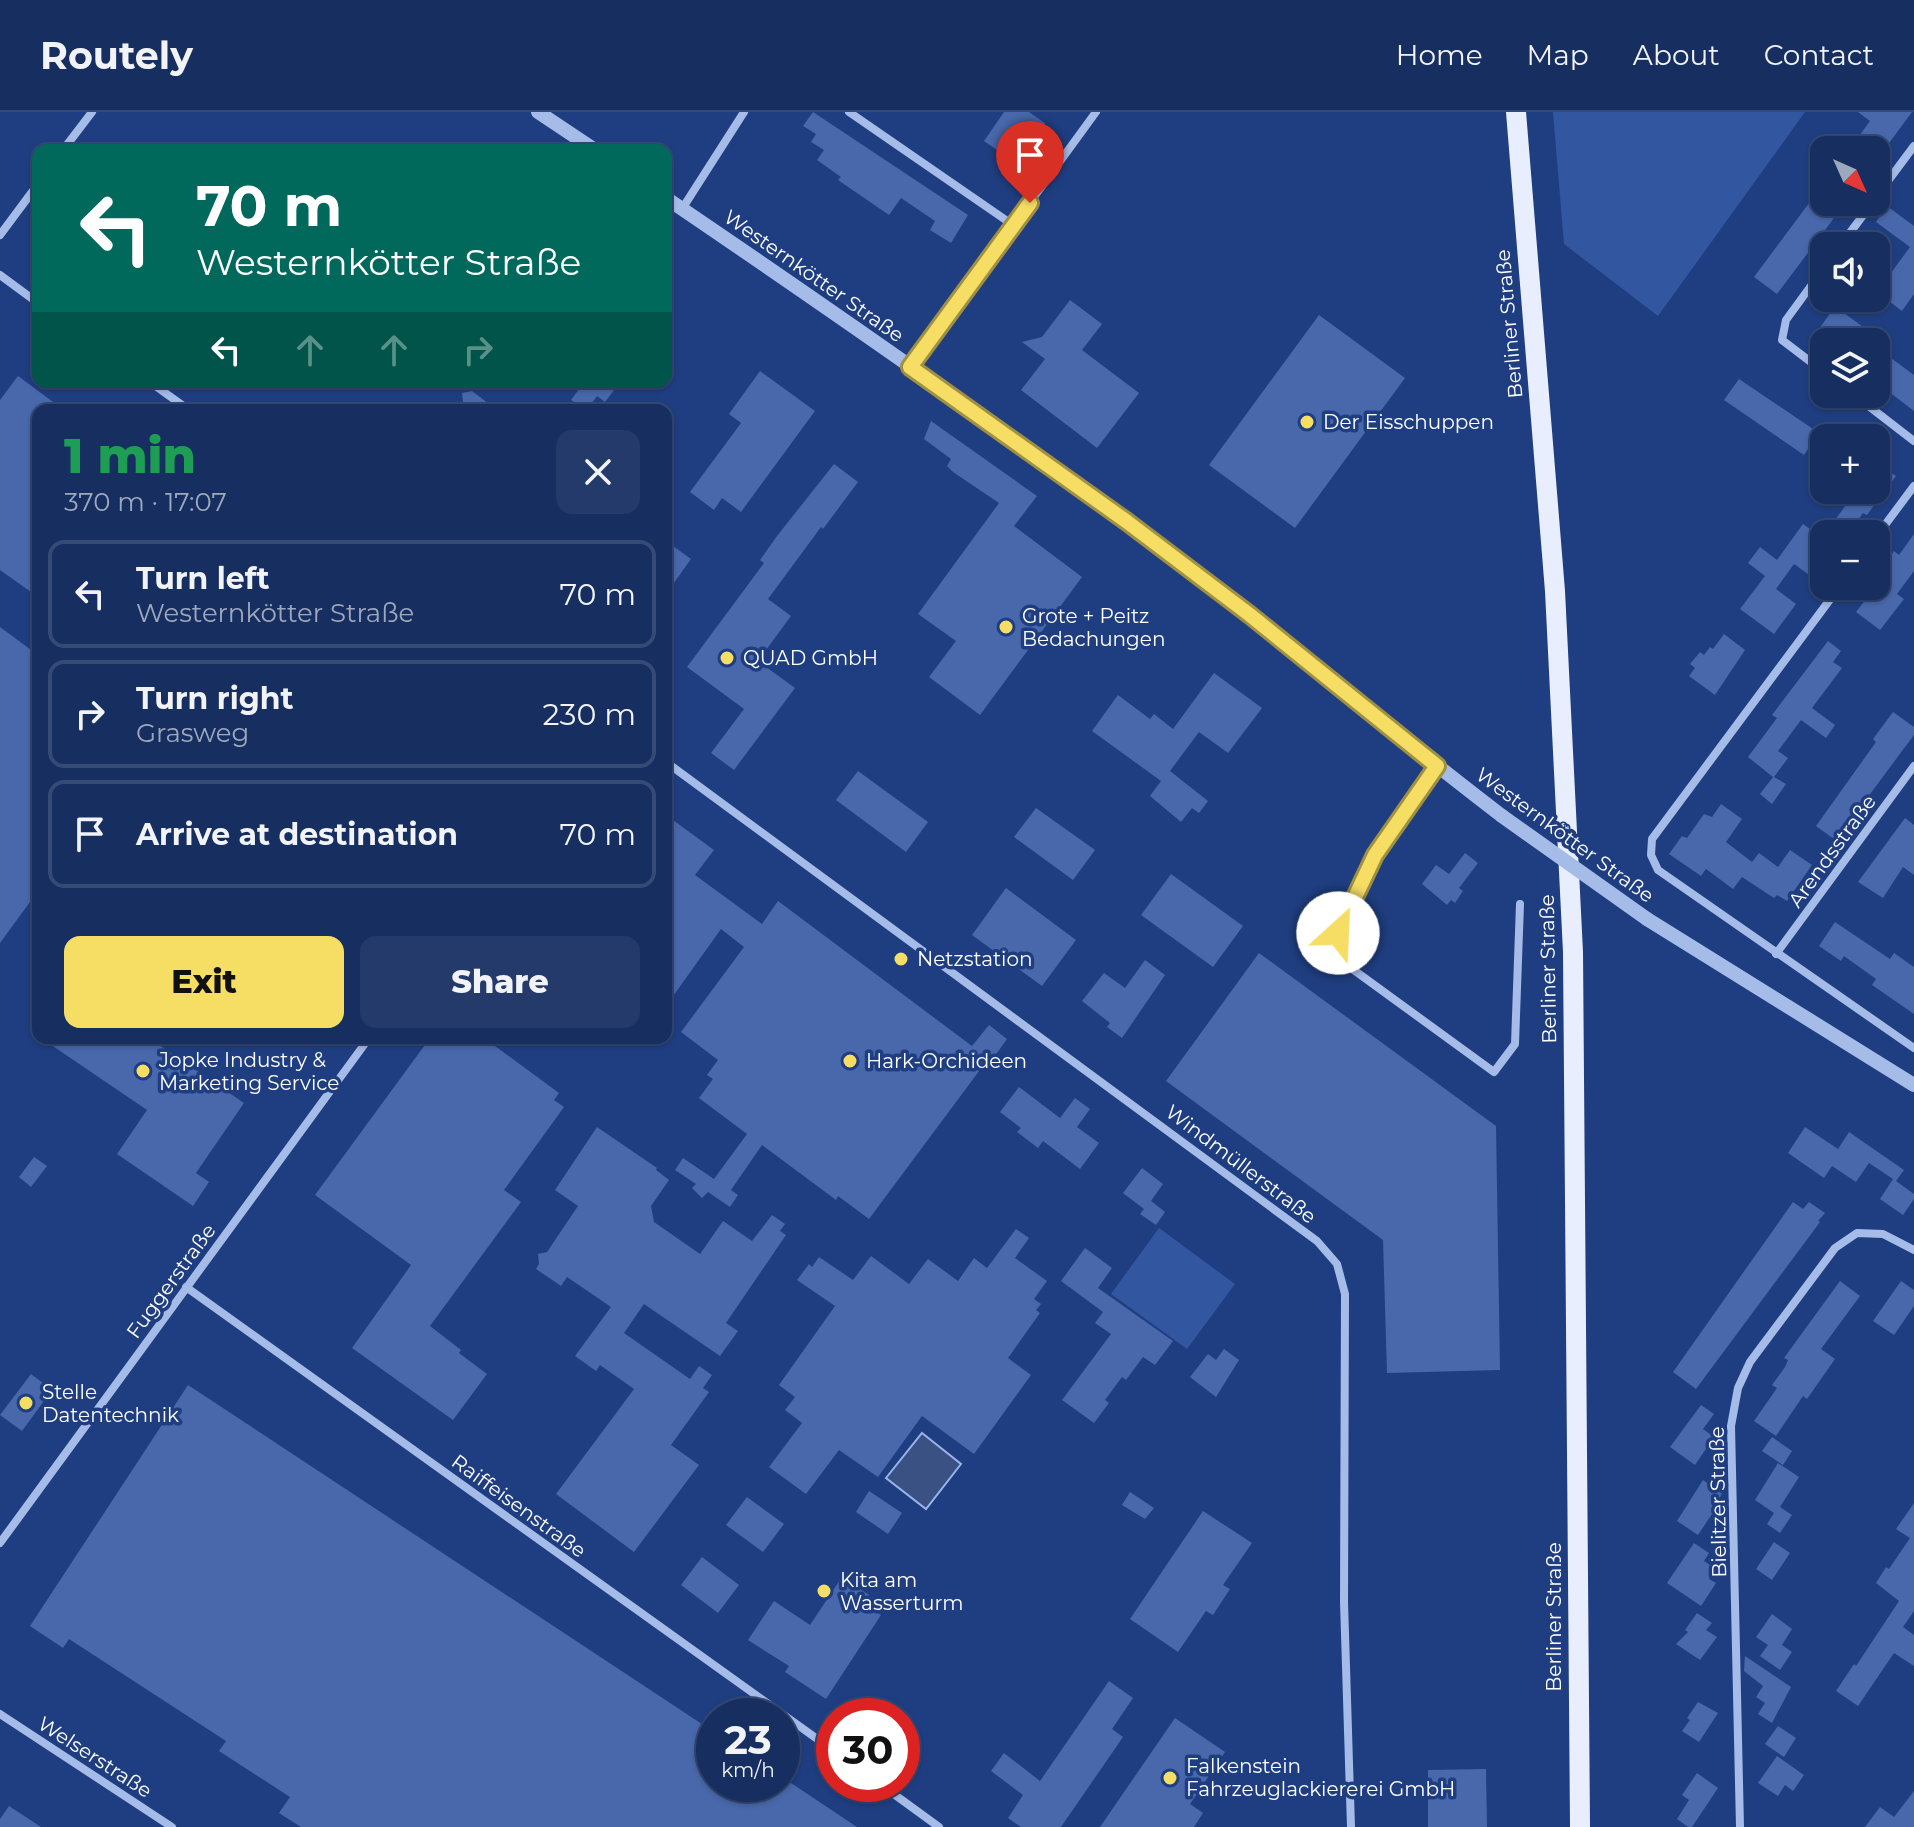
<!DOCTYPE html>
<meta charset="utf-8">
<style>
body{margin:0;font-family:Montserrat,sans-serif;background:#243a6a;color:#f1f3f6;height:100vh;display:flex;flex-direction:column;font-size:30px;white-space:nowrap}
*{box-sizing:border-box;margin:0}
p{font-size:26px;color:#9ea8bd}
.icon{flex:none;width:44px;height:44px;fill:none;stroke:currentColor;stroke-width:2;stroke-linecap:round;stroke-linejoin:round}
.map{position:relative;flex:1;overflow:hidden}
.panel{position:absolute;left:32px;top:292px;width:640px;height:640px;display:flex;flex-direction:column;background:#172e61;border-radius:16px;box-shadow:0 2px 6px #0004,0 0 0 2px #364a76}
.panel>*{flex:none}
.banner{position:absolute;left:32px;top:32px;width:640px;height:244px;border-radius:16px;box-shadow:0 2px 6px #0004,0 0 0 2px #364a76;background:#00695c;color:#fff;overflow:hidden}
.needle{width:52px;rotate:135deg}
.fabs{position:absolute;left:1810px;top:24px;display:grid;gap:16px}
.fabs a{display:grid;place-items:center;width:80px;height:80px;border-radius:16px;background:#172e61;box-shadow:0 2px 6px #0004,0 0 0 2px #364a76;font-size:40px}
.speed{position:absolute;left:696px;top:1586px;display:flex;gap:16px;font-size:40px;font-weight:700;text-align:center}
.speed>*{display:grid;place-content:center;width:104px;height:104px;border-radius:50%;background:#172e61;box-shadow:0 2px 6px #0004,0 0 0 2px #364a76;line-height:1}
.speed small{font-size:20px;font-weight:400}
.speed .limit{border:12px solid #d22;background:#fff;color:#111}
.pin{position:absolute;display:grid;place-items:center;width:68px;height:68px;color:#fff;margin:-82px -34px;border-radius:50% 50% 50% 0;rotate:-45deg;box-shadow:0 0 8px #0007}
.pin .icon{rotate:45deg}
.me{position:absolute;width:88px;margin:-44px;rotate:25deg;stroke-linejoin:round;filter:drop-shadow(0 0 6px #0008)}
.turn{display:flex;align-items:center;gap:28px;height:168px;padding:0 32px;font-size:36px}
.turn .icon{width:104px;height:104px;stroke-width:2.5}
.turn b{display:block;font-size:56px;line-height:68px}
.lanes{display:flex;align-items:center;height:76px;padding:0 32px;background:#0003;justify-content:center;gap:40px;direction:ltr}
.lanes .off{opacity:.35}
.round{display:grid;place-items:center;flex:none;width:84px;height:84px;border-radius:16px;background:#243a6a}
.head{display:flex;align-items:center;justify-content:space-between;height:136px;padding:0 32px}
h1{font-size:48px;font-weight:800;line-height:60px;color:#1e9e55}
.button{display:flex;gap:16px;margin-top:auto;padding:16px 32px}
.button a{flex:1;height:92px;border-radius:16px;background:#f6de65;color:#111;font-size:32px;font-weight:800;line-height:92px;text-align:center}
.button a+a{background:#243a6a;color:#f1f3f6}
ul{padding:0;list-style:none}
li{display:flex;align-items:center;gap:24px;height:108px;margin:0 16px 12px;padding:0 16px;border:4px solid #364a76;border-radius:16px}
li div{flex:1}
li b{display:block;font-size:30px}
li em{font-style:normal}
header{display:flex;align-items:center;gap:48px;box-sizing:border-box;height:112px;padding:0 40px;background:#172e61;border-bottom:2px solid #364a76}
header strong{font-size:38px}
nav{display:flex;gap:44px;margin-inline-start:auto;font-size:28px}
.map>svg:first-child{display:block}
.green{fill:#3356a0}
.water{fill:#3a5183;stroke:#99b4ea;stroke-width:2}
.building{fill:#4868ab}
.lines{fill:none;stroke-linecap:round;stroke-linejoin:round}
.minor{stroke:#a5bbe8;stroke-width:8}
.tertiary{stroke:#a5bbe8;stroke-width:14}
.primary{stroke:#e8eefe;stroke-width:20}
.tertiary-bridge{stroke:#a5bbe8;stroke-width:14}
.route-casing{stroke:#a09042;stroke-width:20}
.route{stroke:#f6de65;stroke-width:14}
.poi-dot{fill:#f6de65;stroke:#1f3e81;stroke-width:3}
.labels{text-anchor:middle;stroke-width:7;stroke-linejoin:round;paint-order:stroke}
.street-label{font-size:20px;fill:#fff;stroke:#1f3e81}
.poi-label{font-size:20px;fill:#fff;stroke:#1f3e81;text-anchor:start}
</style>
<header>
<strong>Routely</strong>
<nav><a>Home</a><a>Map</a><a>About</a><a>Contact</a></nav>
</header>
<div class="map">
<svg width="1914" height="1715" viewBox="0 0 1914 1715">
<rect width="100%" height="100%" fill="#1f3e81"/>
<!-- green -->
<path class="green" d="M1553,0H1805L1658,204L1564,132Z
M1159,1116L1235,1172L1187,1237L1111,1182Z"/>
<!-- water -->
<path class="water" d="M922,1321L961,1352L926,1397L886,1366Z"/>
<!-- building -->
<path class="building" d="M813,0L968,103L951,131L930,118L935,109L901,86L889,103L838,68L841,65L817,48L824,38L811,30L816,22L803,14Z
M1004,0H1029L1045,11L1017,52L984,29Z
M1858,0H1912L1884,38H1849L1870,9Z
M1824,71V90H1846L1777,182L1754,165Z
M1887,94L1914,114V182L1902,199L1877,180L1910,135L1876,110Z
M1070,188L1102,212L1082,238L1139,281L1097,336L1021,278L1045,247L1022,230L1042,225Z
M1835,194L1848,204L1884,230H1831L1817,220Z
M1319,203L1405,266L1295,416L1209,353Z
M1876,235L1914,263V299L1876,270Z
M760,259L815,299L741,400L722,386L714,398L690,380L741,311L729,302Z
M18,264L64,298H38V433L30,444L38,450V485L0,458V288Z
M1739,267L1819,321L1804,343L1724,288Z
M578,270H620L605,290L597,284L587,298L571,288L582,273Z
M472,279L497,298H464L462,281Z
M931,309L1037,384L1014,414L1082,465L980,603L929,565L956,529L918,502L999,391L953,360L947,354L951,347L924,327Z
M1876,350L1896,364L1867,403L1863,401L1848,422H1825L1848,390L1832,378H1876Z
M834,352L858,370L823,417L821,415L768,487L791,504L758,549L795,576L734,658L711,641L744,597L687,555L764,451L760,448L777,424Z
M1803,412L1824,427V455L1815,467L1794,452L1776,477L1796,492L1774,522L1740,497L1765,464L1748,451L1760,435L1777,448Z
M1914,422V459L1897,482L1904,487L1880,518L1856,500L1876,474V464L1894,439L1899,443Z
M666,429L691,447L666,482Z
M0,515L38,543V779L0,831Z
M1724,522L1745,538L1715,583L1689,564L1695,556L1690,552L1700,540L1704,543L1710,535L1713,537Z
M1828,529L1841,539L1833,550L1842,556L1812,596L1835,613L1826,626L1801,608L1778,639L1788,646L1774,665L1786,672L1772,692L1760,682L1773,665L1748,645L1777,606L1772,603Z
M1214,561L1262,596L1228,641L1199,620L1170,659L1208,689L1199,701L1192,696L1181,710L1150,684L1161,669L1092,619L1118,583L1150,607L1154,602L1173,617Z
M1893,600L1914,615V623L1856,701L1858,703L1838,730L1816,714L1876,630L1873,627Z
M858,659L928,710L906,740L836,688Z
M1721,692L1742,707L1726,730L1752,750L1759,741L1778,755L1790,738L1812,753L1787,789L1777,783L1774,786L1742,765L1733,777L1706,757L1701,764L1669,742L1682,724L1687,726L1704,702L1712,705Z
M1036,696L1095,738L1073,768L1014,725Z
M666,703L714,738L695,763L762,812L778,789L972,934L989,913L1007,927L994,945L991,943L869,1107L838,1084L836,1088L762,1033L731,1078L738,1083L730,1095L708,1080L702,1086L692,1076L696,1072L675,1058L683,1046L714,1067L747,1022L699,986L713,967L707,963L718,948L681,920L744,835L721,817L666,894Z
M1905,706L1914,713V763L1903,755L1883,786L1858,770Z
M1465,741L1478,751L1459,776L1463,779L1455,791L1451,788L1447,793L1422,772L1436,753L1449,762Z
M1171,762L1243,814L1213,855L1141,803Z
M1006,776L1076,828L1042,874L972,823Z
M1835,810L1890,847L1894,841L1914,855V902L1872,873L1876,867L1844,844L1841,849L1819,834Z
M1259,841L1496,1014L1500,1258L1387,1261L1383,1128L1166,969Z
M1145,848L1165,863L1122,926L1107,915L1110,911L1082,889L1104,861L1125,876Z
M41,926H149L244,991L196,1061L209,1070L193,1094L117,1042L147,998Z
M430,926H484L559,981L554,988L564,995L504,1078L521,1090L430,1214L461,1238L459,1241L487,1262L453,1308L352,1236L411,1153L315,1083Z
M1019,975L1060,1006L1075,986L1090,997L1077,1015L1099,1031L1080,1057L1043,1029L1038,1036L1017,1020L1021,1016L1000,1000Z
M597,1015L657,1056L656,1058L669,1068L651,1094L654,1110L700,1142L723,1109L752,1129L772,1103L785,1112L780,1119L786,1123L726,1211L738,1219L720,1244L644,1192L624,1221L690,1267L699,1254L712,1263L703,1276L709,1280L671,1333L699,1353L634,1440L556,1382L634,1277L600,1253L596,1259L575,1244L611,1195L567,1165L561,1174L536,1157L539,1152L538,1142L547,1140L578,1094L555,1078Z
M1805,1015L1838,1037L1849,1020L1904,1058L1896,1069L1914,1082V1087L1903,1103L1880,1087L1893,1067L1869,1051L1856,1070L1832,1054L1824,1066L1788,1041Z
M34,1045L47,1054L31,1075L19,1065Z
M1142,1056L1163,1072L1151,1089L1165,1100L1156,1113L1140,1102L1144,1097L1123,1081Z
M1793,1090L1803,1097L1809,1090L1825,1101L1818,1109L1820,1110L1696,1277L1673,1260Z
M1016,1117L1029,1126L1015,1146L1047,1169L1034,1187L1041,1192L1036,1198L1040,1201L1008,1246L1031,1263L974,1342L922,1304L878,1365L839,1338L806,1382L769,1355L802,1311L785,1298L795,1285L779,1273L835,1194L797,1168L809,1152L812,1155L819,1145L853,1168L871,1144L909,1172L928,1147L958,1169L974,1146L987,1156Z
M1085,1136L1112,1156L1098,1176L1173,1229L1155,1253L1143,1245L1126,1268L1122,1265L1105,1288L1109,1291L1094,1311L1062,1288L1111,1222L1095,1211L1103,1200L1061,1169Z
M1840,1169L1860,1184L1821,1237L1835,1247L1807,1287L1803,1284L1776,1324L1754,1309L1777,1276L1772,1273L1785,1255L1788,1248L1784,1246Z
M1901,1169L1914,1178V1194L1894,1223L1873,1209Z
M1224,1237L1239,1248L1216,1285L1190,1265L1208,1242L1216,1248Z
M31,1262L52,1278L22,1319L0,1303Z
M188,1273L714,1620V1672H782V1665L857,1715H301L279,1701L290,1685L219,1639L226,1629L69,1527L63,1536L30,1514Z
M1701,1293L1714,1302L1703,1317L1714,1325L1695,1353L1670,1335Z
M1772,1325L1792,1339L1783,1353L1762,1339Z
M1778,1351L1799,1365L1780,1395L1792,1403L1780,1421L1767,1412L1774,1401L1755,1388Z
M1703,1368L1722,1381L1714,1399L1698,1423L1677,1409Z
M869,1379L902,1401L888,1422L856,1400Z
M1130,1380L1154,1396L1145,1407L1122,1393Z
M747,1385L784,1412L763,1440L726,1413Z
M1914,1391V1499L1903,1515L1914,1523V1554L1894,1541L1858,1594L1836,1579L1854,1552L1856,1554L1899,1489L1876,1471L1886,1455L1889,1457L1910,1426L1896,1417Z
M1203,1399L1252,1431L1223,1473L1230,1477L1213,1503L1206,1499L1178,1540L1130,1507Z
M1774,1430L1790,1441L1772,1468L1756,1457Z
M1694,1431L1709,1441L1704,1449L1716,1457L1709,1467L1716,1471L1701,1494L1667,1471Z
M702,1445L739,1473L718,1501L681,1473Z
M842,1465L869,1483L863,1491L881,1503L826,1587L785,1560L789,1554L748,1528L774,1489L810,1513Z
M1697,1501L1712,1511L1706,1518L1717,1525L1700,1548L1676,1532L1688,1520L1685,1518Z
M1772,1502L1792,1517L1782,1533L1792,1540L1780,1558L1760,1544L1768,1533L1756,1525Z
M1745,1544L1791,1575L1772,1611L1758,1602L1765,1591L1756,1585L1763,1574L1744,1559Z
M1109,1569L1133,1586L1112,1617L1123,1625L1061,1715H1021L1008,1706L1023,1683L991,1659L1004,1641L1040,1669Z
M1698,1590L1718,1601L1699,1630L1682,1619L1690,1608L1687,1606Z
M1175,1606L1225,1640L1190,1692L1203,1701L1194,1715H1100Z
M1778,1614L1796,1626L1784,1645L1765,1632Z
M1777,1644L1804,1663L1793,1679L1785,1673L1778,1684L1758,1671Z
M1486,1657L1487,1715H1428V1658Z
M1697,1661L1718,1676L1692,1715H1688L1677,1707L1689,1688L1682,1683Z
M1914,1679V1715H1865L1880,1695L1894,1705Z
M9,1694L41,1715H0V1707Z"/>
<g class="lines">
<!-- minor -->
<path class="minor" d="M849,0L1013,113
M63,38L92,0
M1876,85L1914,34
M682,97L744,0
M0,123L38,72
M1840,134L1873,90
M1824,156L1786,208L1782,228L1824,260
M0,163L38,191
M910,255L1096,0
M150,270L189,298
M1853,282L1914,329
M1876,425L1914,374
M1840,474L1652,727L1651,743L1658,758L1914,936
M666,650L1317,1129L1337,1152L1345,1182L1344,1490L1351,1715
M1437,654L1375,743L1338,821L1351,856L1494,960L1515,932L1520,792
M1776,842L1914,654
M186,1175L834,1639
M0,1431L369,926
M0,1602L172,1715
M880,1672L939,1715
M1740,1715L1731,1314L1738,1276L1750,1250L1835,1136L1857,1121L1883,1122L1914,1138"/>
<!-- tertiary -->
<path class="tertiary" d="M538,0L595,38
M666,86C821,191 975,298 1126,409C1254,503 1375,607 1502,704
M1647,807L1914,973"/>
<!-- primary -->
<path class="primary" d="M1516,0L1555,479L1573,840L1580,1715"/>
<!-- tertiary-bridge -->
<path class="tertiary-bridge" d="M1502,704L1647,807"/>
</g>
<g class="lines">
<!-- route casing -->
<g class="route-casing">
<path id="route" d="M1030,91L910,255L1126,409L1250,503L1437,654L1375,743L1338,821"/>
</g>
<!-- route -->
<use href="#route" class="route"/>
</g>
<!-- markers -->
<g class="poi-dot">
<circle cx="1307" cy="310" r="8"/>
<circle cx="1006" cy="515" r="8"/>
<circle cx="727" cy="546" r="8"/>
<circle cx="901" cy="847" r="8"/>
<circle cx="850" cy="949" r="8"/>
<circle cx="143" cy="959" r="8"/>
<circle cx="26" cy="1291" r="8"/>
<circle cx="824" cy="1479" r="8"/>
<circle cx="1170" cy="1666" r="8"/>
</g>
<g class="labels">
<!-- street labels -->
<g class="street-label">
<text transform="translate(814 164) rotate(35)" y="7">Westernkötter Straße</text>
<text transform="translate(1509 212) rotate(-95)" y="7">Berliner Straße</text>
<text transform="translate(1565 723) rotate(36)" y="7">Westernkötter Straße</text>
<text transform="translate(1832 739) rotate(-54)" y="7">Arendsstraße</text>
<text transform="translate(1548 857) rotate(-91)" y="7">Berliner Straße</text>
<text transform="translate(1241 1052) rotate(37)" y="7">Windmüllerstraße</text>
<text transform="translate(171 1169) rotate(-54)" y="7">Fuggerstraße</text>
<text transform="translate(1718 1390) rotate(-91)" y="7">Bielitzer Straße</text>
<text transform="translate(519 1394) rotate(36)" y="7">Raiffeisenstraße</text>
<text transform="translate(1554 1505) rotate(-90)" y="7">Berliner Straße</text>
<text transform="translate(95 1645) rotate(33)" y="7">Welserstraße</text>
</g>
<!-- poi labels -->
<g class="poi-label">
<text x="1323" y="317">Der Eisschuppen</text>
<text x="1022" y="511">Grote + Peitz<tspan x="1022" dy="23">Bedachungen</tspan></text>
<text x="743" y="553">QUAD GmbH</text>
<text x="917" y="854">Netzstation</text>
<text x="159" y="955">Jopke Industry &amp;<tspan x="159" dy="23">Marketing Service</tspan></text>
<text x="866" y="956">Hark-Orchideen</text>
<text x="42" y="1287">Stelle<tspan x="42" dy="23">Datentechnik</tspan></text>
<text x="840" y="1475">Kita am<tspan x="840" dy="23">Wasserturm</tspan></text>
<text x="1186" y="1661">Falkenstein<tspan x="1186" dy="23">Fahrzeuglackiererei GmbH</tspan></text>
</g>
</g>
</svg>
<div class="fabs">
<a><svg class="needle" viewBox="-14 -14 28 28"><path d="M0-13l5 13h-10z" fill="#e53935"/><path d="M0 13l5-13h-10z" fill="#9ea8bd"/></svg></a>
<a><svg class="icon" aria-label="sound" viewBox="0 0 24 24"><path d="M4 9h4l5-4v14l-5-4H4zM17 9q2 3 0 6"/></svg></a>
<a><svg class="icon" aria-label="layers" viewBox="0 0 24 24"><path d="M12 4l9 5-9 5-9-5zM3 14l9 5 9-5"/></svg></a>
<a>+</a>
<a>−</a>
</div>
<div class="speed"><div>23<small>km/h</small></div><div class="limit">30</div></div>
<div class="pin" style="left:1030px;top:91px;background:#d93025"><svg class="icon" aria-label="arrive" viewBox="0 0 24 24"><path d="M6 21V4h12l-3 4 3 4H6"/></svg></div>
<svg class="me" style="left:1338px;top:821px" viewBox="-20 -20 40 40"><circle r="19" fill="#fff"/><path d="M0-13L10 11 0 6-10 11z" fill="#f6de65"/></svg>
<div class="banner">
<div class="turn"><svg class="icon" aria-label="left" viewBox="0 0 24 24"><path d="M17 20v-9H6M10 6l-5 5 5 5"/></svg><div><b>70 m</b>Westernkötter Straße</div></div>
<div class="lanes"><svg class="icon" aria-label="left" viewBox="0 0 24 24"><path d="M17 20v-9H6M10 6l-5 5 5 5"/></svg><svg class="icon off" aria-label="ahead" viewBox="0 0 24 24"><path d="M12 20V5M6 11l6-6 6 6"/></svg><svg class="icon off" aria-label="ahead" viewBox="0 0 24 24"><path d="M12 20V5M6 11l6-6 6 6"/></svg><svg class="icon off" aria-label="right" viewBox="0 0 24 24"><path d="M7 20v-9h11M14 6l5 5-5 5"/></svg></div>
</div>
<section class="panel">
<div class="head"><div><h1>1 min</h1><p>370 m · 17:07</p></div><a class="round"><svg class="icon" aria-label="close" viewBox="0 0 24 24"><path d="M6 6l12 12M18 6L6 18"/></svg></a></div>
<ul>
<li><svg class="icon" aria-label="left" viewBox="0 0 24 24"><path d="M17 20v-9H6M10 6l-5 5 5 5"/></svg><div><b>Turn left</b><p>Westernkötter Straße</p></div><em>70 m</em></li>
<li><svg class="icon" aria-label="right" viewBox="0 0 24 24"><path d="M7 20v-9h11M14 6l5 5-5 5"/></svg><div><b>Turn right</b><p>Grasweg</p></div><em>230 m</em></li>
<li><svg class="icon" aria-label="arrive" viewBox="0 0 24 24"><path d="M6 21V4h12l-3 4 3 4H6"/></svg><div><b>Arrive at destination</b></div><em>70 m</em></li>
</ul>
<div class="button"><a>Exit</a><a>Share</a></div>
</section>
</div>
